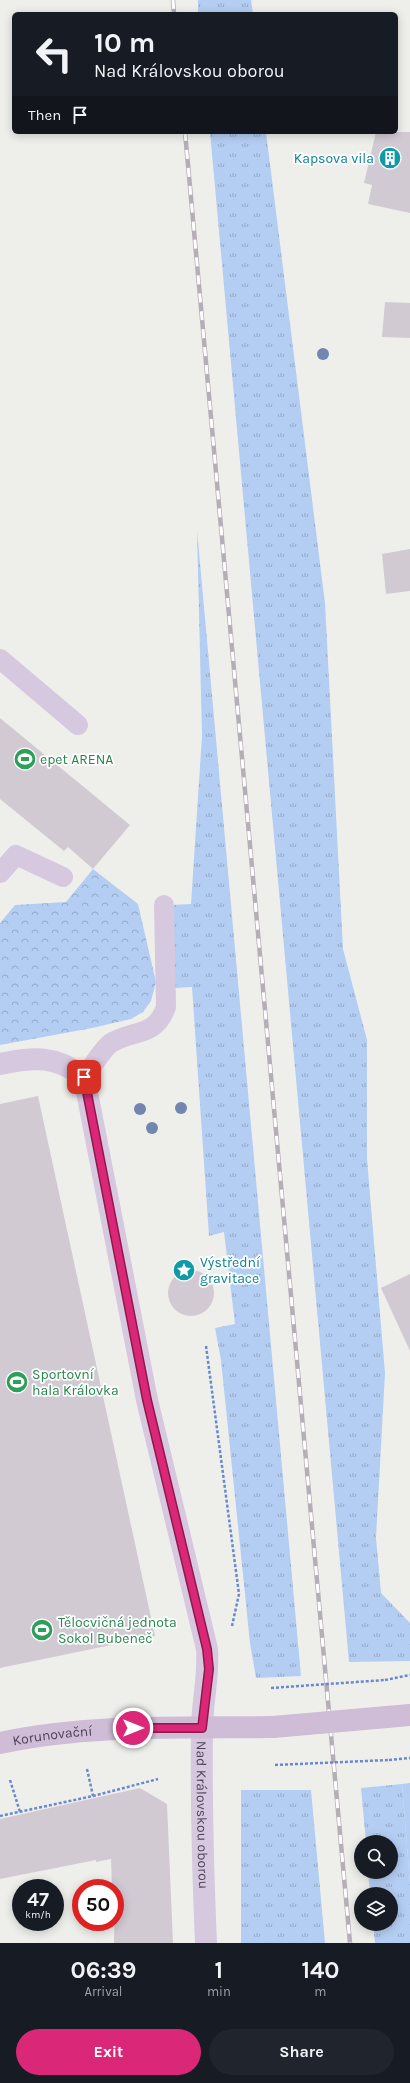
<!DOCTYPE html>
<meta charset="utf-8">
<style>
body{margin:0;font-family:Karla,sans-serif;background:#20242c;color:#f1f3f6;height:100vh;display:flex;flex-direction:column;font-size:15px;white-space:nowrap}
*{box-sizing:border-box;margin:0}
p{font-size:13px;color:#9ea1a6}
.icon{flex:none;width:22px;height:22px;fill:none;stroke:currentColor;stroke-width:2;stroke-linecap:round;stroke-linejoin:round}
.map{position:relative;height:1943px;overflow:hidden}
.panel{display:flex;flex-direction:column;background:#171b24;flex:1}
.panel>*{flex:none}
.guide{position:absolute;left:12px;top:12px;width:386px;height:122px;border-radius:6px;box-shadow:0 2px 10px #0003;background:#171b24;color:#f1f3f6;overflow:hidden}
.buttons{position:absolute;left:354px;top:1835px;display:grid;gap:8px}
.buttons a{display:grid;place-items:center;width:44px;height:44px;border-radius:50%;background:#171b24;box-shadow:0 2px 10px #0003;font-size:20px}
.speed{position:absolute;left:12px;top:1879px;display:flex;gap:8px;font-size:20px;font-weight:700;text-align:center}
.speed>*{display:grid;place-content:center;width:52px;height:52px;border-radius:50%;background:#171b24;box-shadow:0 2px 10px #0003;line-height:1}
.speed small{font-size:10px;font-weight:400}
.speed .limit{border:6px solid #d22;background:#fff;color:#111}
.pin{position:absolute;display:grid;place-items:center;width:34px;height:34px;color:#fff;margin:-17px;border-radius:8px;box-shadow:0 2px 6px #0006}
.me{position:absolute;width:44px;margin:-22px;rotate:90deg;stroke-linejoin:round;filter:drop-shadow(0 0 3px #0008)}
.turn{display:flex;align-items:center;gap:14px;height:84px;padding:0 16px;font-size:18px}
.turn .icon{width:52px;height:52px;stroke-width:2.5}
.turn b{display:block;font-size:28px;line-height:34px}
.then{display:flex;align-items:center;height:38px;padding:0 16px;background:#0003;gap:8px;font-size:15px}
.eta{display:flex;justify-content:space-evenly;align-items:center;height:68px;text-align:center}
.eta b{font-size:24px;font-weight:700;line-height:28px}
.primary-button{display:flex;gap:8px;margin-top:auto;padding:8px 16px}
.primary-button a{flex:1;height:46px;border-radius:24px;background:#db2777;color:#fff;font-size:16px;font-weight:700;line-height:46px;text-align:center}
.primary-button a+a{background:#20242c;color:#f1f3f6}
.map>svg:first-child{display:block}
.grass{fill:url(#grass-tufts)}
.park{fill:url(#park-crowns)}
.garden{fill:#b4cdf2}
.building{fill:#d2cad3}
.lines{fill:none;stroke-linecap:round;stroke-linejoin:round}
.path{stroke:#6a88d2;stroke-width:2.5;stroke-dasharray:3 2;stroke-linecap:butt}
.service{stroke:#d6c8de;stroke-width:20}
.minor{stroke:#d6c8de;stroke-width:22}
.secondary{stroke:#cfbcd7;stroke-width:22}
.rail-casing{stroke:#b5adb7;stroke-width:4.5}
.rail{stroke:#fff;stroke-width:3;stroke-dasharray:9;stroke-linecap:butt}
.path-bridge{stroke:#6a88d2;stroke-width:2.5;stroke-dasharray:3 2;stroke-linecap:butt}
.secondary-bridge{stroke:#cfbcd7;stroke-width:22}
.tree{fill:#7386b0}
.route-casing{stroke:#8e194d;stroke-width:10}
.route{stroke:#db2777;stroke-width:7}
.labels{text-anchor:middle;stroke-width:3.5;stroke-linejoin:round;paint-order:stroke}
.culture-label{font-size:14px;fill:#0d838f;stroke:#fff;text-anchor:end}
.leisure-label{font-size:14px;fill:#27864d;stroke:#fff;text-anchor:start}
.street-label{font-size:14px;fill:#52425a;stroke:#fff}
</style>
<div class="map">
<svg width="410" height="1943" viewBox="0 0 410 1943">
<defs>
<pattern id="grass-tufts" width="24" height="20" patternUnits="userSpaceOnUse"><rect width="24" height="20" fill="#b4cdf2"/><path d="M3 7l-1-3M5 7V3M7 7l1-3M15 17l-1-3M17 17v-4M19 17l1-3" fill="none" stroke="#95a8c7"/></pattern>
<pattern id="park-crowns" width="20" height="18" patternUnits="userSpaceOnUse"><rect width="20" height="18" fill="#b4cdf2"/><path d="M2 6a3 3 0 1 1 6 0M12 15a3 3 0 1 1 6 0" fill="none" stroke="#95a8c7"/></pattern>
</defs>
<rect width="100%" height="100%" fill="#eeefeb"/>
<!-- grass -->
<path class="grass" d="M198,0H251L253,14H198Z
M210,132H266L325,603L343,949L367,1040V1159L385,1373L376,1538L381,1593L410,1623V1661L349,1662Z
M197,530L301,1676L256,1678L250,1643L221,1360L215,1328L235,1324L224,1232L209,1236L192,987L175,988L171,905L191,904L202,736Z
M402,1784L410,1883V1943H375L373,1924H391V1894H370L368,1872H391V1842H366L361,1788Z
M241,1790H311L325,1943H241Z"/>
<!-- park -->
<path class="park" d="M93,869L138,904L156,982L151,1001L143,1012L131,1019L92,1028L0,1045V923L15,905L66,902Z"/>
<!-- garden -->
<path class="garden" d="M410,1783V1883L402,1784Z"/>
<!-- building -->
<path class="building" d="M376,132H410V213L368,204L372,185L364,183Z
M385,302L410,303V338L382,337Z
M410,549V591L386,594L382,554Z
M0,718L130,825L93,869L68,847L64,851L0,799Z
M38,1096L155,1636L0,1668V1104Z
M168 1293a23 23 0 1 1 46 0a23 23 0 1 1-46 0Z
M410,1274V1351L381,1288Z
M140,1788L167,1804L173,1943H114L115,1888H112L111,1859L96,1862V1860L0,1879V1819Z"/>
<g class="lines">
<!-- path -->
<path class="path" d="M206,1346L239,1594L232,1626
M385,1680L410,1675
M389,1760L410,1758
M87,1769L93,1796
M10,1780L20,1812
M0,1816L93,1796L158,1779"/>
<!-- service -->
<path class="service" d="M0,659L78,725
M0,873L16,855L63,877
M84,1077C91,1069 103,1048 111,1043C134,1029 155,1038 166,1007L164,905"/>
<!-- minor -->
<path class="minor" id="s1" d="M0,1064C34,1057 55,1055 84,1077L147,1400L207,1649C209,1677 202,1702 202,1730C201,1801 203,1872 206,1943"/>
<!-- secondary -->
<g class="secondary">
<path d="M387,1717L410,1715"/>
<path id="s2" d="M0,1743C89,1724 182,1728 273,1727"/>
</g>
<!-- rail casing -->
<g class="rail-casing">
<path id="rail" d="M173,0L174,14
M185,132L350,1943"/>
</g>
<!-- rail -->
<use href="#rail" class="rail"/>
<!-- path-bridge -->
<path class="path-bridge" d="M271,1688L385,1680
M275,1765L389,1760"/>
<!-- secondary-bridge -->
<path class="secondary-bridge" d="M273,1727L387,1717"/>
</g>
<!-- trees -->
<g class="tree">
<circle cx="323" cy="354" r="6"/>
<circle cx="181" cy="1108" r="6"/>
<circle cx="140" cy="1109" r="6"/>
<circle cx="152" cy="1128" r="6"/>
</g>
<g class="lines">
<!-- route casing -->
<g class="route-casing">
<path id="route" d="M84,1077L147,1400L207,1649L209,1669L202,1728H133"/>
</g>
<!-- route -->
<use href="#route" class="route"/>
</g>
<!-- icons -->
<defs>
<g id="building-disc" transform="scale(1.15)"><circle r="9.5" fill="#0f9aa8" stroke="#fff"/><path d="M-4-6H4V6H1V3H-1V6H-4ZM-2.5-4.3h1.7v1.8h-1.7ZM.8-4.3h1.7v1.8H.8ZM-2.5-1h1.7V.8h-1.7ZM.8-1h1.7V.8H.8Z" fill="#fff"/></g>
<g id="stadium-disc" transform="scale(1.15)"><circle r="9.5" fill="#2e9e5b" stroke="#fff"/><path d="M0-5a6.5 5 0 1 0 0 10a6.5 5 0 1 0 0-10ZM-3.5-1.8h7v3.6h-7Z" fill="#fff"/></g>
<g id="sight-disc" transform="scale(1.15)"><circle r="9.5" fill="#0f9aa8" stroke="#fff"/><path d="M0-6L1.8-2.2L6-1.7L2.9 1.2L3.7 5.4L0 3.3L-3.7 5.4L-2.9 1.2L-6-1.7L-1.8-2.2Z" fill="#fff"/></g>
</defs>
<g fill-rule="evenodd">
<use href="#building-disc" x="390" y="158"/>
<use href="#stadium-disc" x="25" y="759"/>
<use href="#sight-disc" x="184" y="1270"/>
<use href="#stadium-disc" x="17" y="1382"/>
<use href="#stadium-disc" x="42" y="1630"/>
</g>
<g class="labels">
<!-- culture labels -->
<g class="culture-label">
<text x="374" y="163">Kapsova vila</text>
<text x="200" y="1267" text-anchor="start">Výstřední<tspan x="200" dy="16">gravitace</tspan></text>
</g>
<!-- leisure labels -->
<g class="leisure-label">
<text x="40" y="764">epet ARENA</text>
<text x="32" y="1379">Sportovní<tspan x="32" dy="16">hala Královka</tspan></text>
<text x="58" y="1627">Tělocvičná jednota<tspan x="58" dy="16">Sokol Bubeneč</tspan></text>
</g>
<!-- street labels -->
<g class="street-label">
<text dy="5" stroke="none"><textPath href="#s2" startOffset="53">Korunovační</textPath></text>
<text dy="5" stroke="none"><textPath href="#s1" startOffset="840">Nad Královskou oborou</textPath></text>
</g>
</g>
</svg>
<div class="buttons">
<a><svg class="icon" aria-label="search" viewBox="0 0 24 24"><circle cx="10" cy="10" r="6"/><path d="M15 15l6 6"/></svg></a>
<a><svg class="icon" aria-label="layers" viewBox="0 0 24 24"><path d="M12 4l9 5-9 5-9-5zM3 14l9 5 9-5"/></svg></a>
</div>
<div class="speed"><div>47<small>km/h</small></div><div class="limit">50</div></div>
<div class="pin" style="left:84px;top:1077px;background:#d93025"><svg class="icon" aria-label="arrive" viewBox="0 0 24 24"><path d="M6 21V4h12l-3 4 3 4H6"/></svg></div>
<svg class="me" style="left:133px;top:1728px" viewBox="-20 -20 40 40"><circle r="17" fill="#db2777" stroke="#fff" stroke-width="3"/><path d="M0-11L8 9 0 5-8 9z" fill="#fff"/></svg>
<div class="guide">
<div class="turn"><svg class="icon" aria-label="left" viewBox="0 0 24 24"><path d="M17 20v-9H6M10 6l-5 5 5 5"/></svg><div><b>10 m</b>Nad Královskou oborou</div></div>
<div class="then">Then<svg class="icon" aria-label="arrive" viewBox="0 0 24 24"><path d="M6 21V4h12l-3 4 3 4H6"/></svg></div>
</div>
</div>
<section class="panel">
<div class="eta">
<div><b>06:39</b><p>Arrival</p></div>
<div><b>1</b><p>min</p></div>
<div><b>140</b><p>m</p></div>
</div>
<div class="primary-button"><a>Exit</a><a>Share</a></div>
</section>
